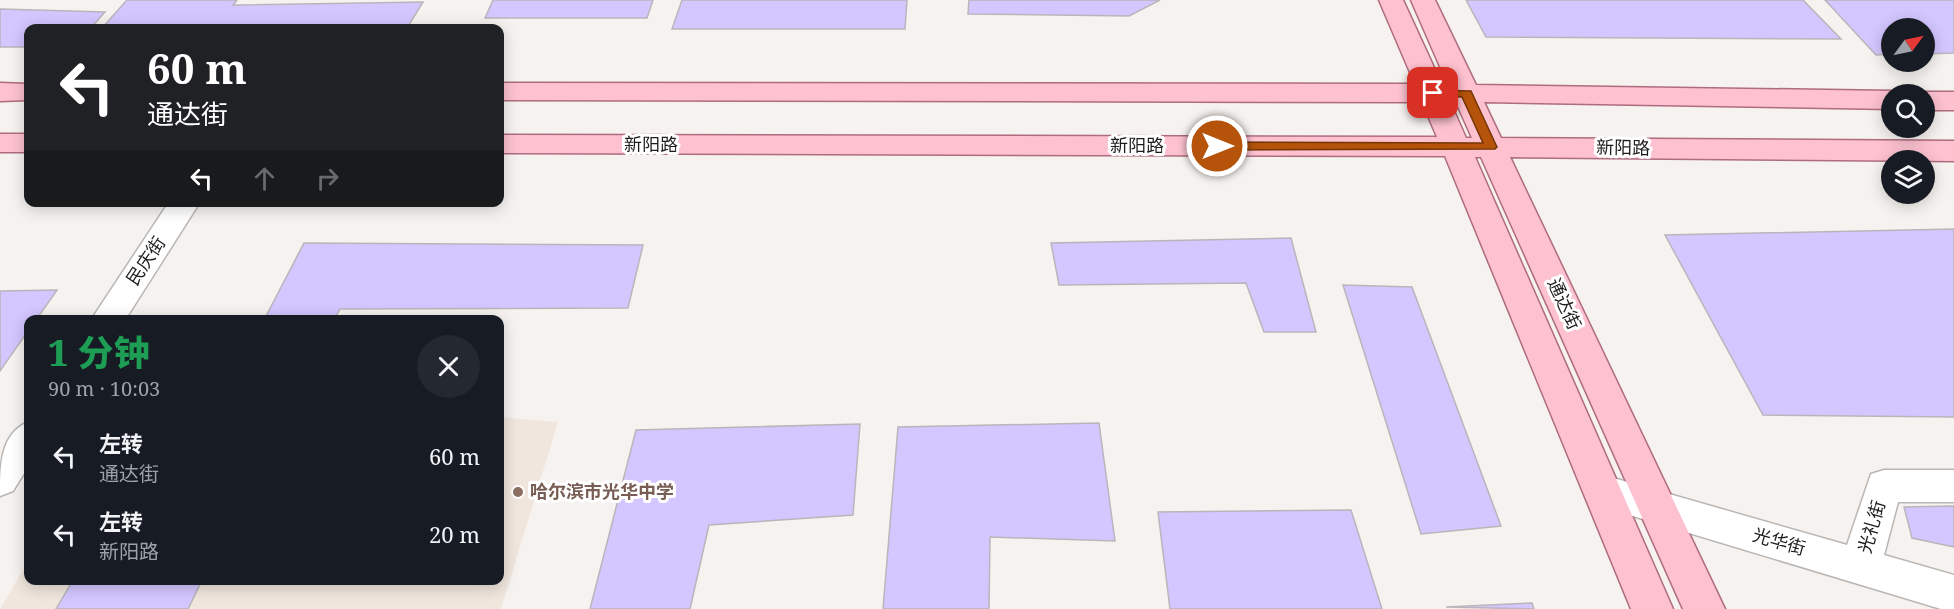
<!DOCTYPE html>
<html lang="zh">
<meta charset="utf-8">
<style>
body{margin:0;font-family:"Noto Serif","Noto Sans SC",serif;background:#242831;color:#f1f3f6;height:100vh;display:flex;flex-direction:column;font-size:22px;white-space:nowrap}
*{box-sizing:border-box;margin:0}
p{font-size:20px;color:#9ea1a6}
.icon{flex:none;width:33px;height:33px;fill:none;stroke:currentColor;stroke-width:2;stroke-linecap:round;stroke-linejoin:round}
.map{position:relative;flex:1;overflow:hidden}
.details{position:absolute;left:24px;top:315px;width:480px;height:270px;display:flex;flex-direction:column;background:#171b24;border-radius:12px;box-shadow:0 3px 15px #0003}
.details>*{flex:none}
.top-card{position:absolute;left:24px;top:24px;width:480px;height:183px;border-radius:12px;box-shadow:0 3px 15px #0003;background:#202124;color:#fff;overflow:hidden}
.needle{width:39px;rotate:57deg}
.tools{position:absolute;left:1881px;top:18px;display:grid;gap:12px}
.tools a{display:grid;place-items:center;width:54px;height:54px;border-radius:50%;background:#171b24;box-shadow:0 3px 15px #0003;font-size:30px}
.pin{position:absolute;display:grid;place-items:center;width:51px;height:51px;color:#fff;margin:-26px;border-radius:12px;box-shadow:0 3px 9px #0006}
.me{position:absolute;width:66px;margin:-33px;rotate:90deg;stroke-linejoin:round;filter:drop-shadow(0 0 4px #0008)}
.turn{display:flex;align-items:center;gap:21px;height:126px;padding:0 24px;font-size:27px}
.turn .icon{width:78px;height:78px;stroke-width:2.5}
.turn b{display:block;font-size:42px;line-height:51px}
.lanes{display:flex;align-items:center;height:57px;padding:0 24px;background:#0003;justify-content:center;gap:30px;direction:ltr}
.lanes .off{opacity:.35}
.round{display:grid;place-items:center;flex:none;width:63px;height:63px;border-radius:32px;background:#242831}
.summary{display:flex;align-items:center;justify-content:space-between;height:102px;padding:0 24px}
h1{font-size:36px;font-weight:800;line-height:45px;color:#1e9e55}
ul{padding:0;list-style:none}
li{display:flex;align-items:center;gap:18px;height:78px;padding:0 24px}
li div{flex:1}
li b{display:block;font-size:22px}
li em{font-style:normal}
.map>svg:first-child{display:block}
.built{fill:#f0e6dd}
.building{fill:#d4c6ff;stroke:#b7b6bb;stroke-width:1.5}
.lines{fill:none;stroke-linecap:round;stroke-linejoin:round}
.minor-casing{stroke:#b9b6b3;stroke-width:3}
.major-casing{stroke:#ae6c7d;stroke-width:3}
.minor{fill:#fff;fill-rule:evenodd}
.major{fill:#fdc1d0;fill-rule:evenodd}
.route{fill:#b45309;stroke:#753606;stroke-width:1.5}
.education-dot{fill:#8d6e63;stroke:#fff;stroke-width:2}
.labels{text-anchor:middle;stroke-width:6;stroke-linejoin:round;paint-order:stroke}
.street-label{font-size:18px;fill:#1e1d1c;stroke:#fff}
.education-label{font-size:18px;font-weight:bold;fill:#785e54;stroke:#fff;text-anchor:start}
</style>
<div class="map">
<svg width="1954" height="609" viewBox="0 0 1954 609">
<rect width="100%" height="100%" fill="#f6f2ef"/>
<!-- built -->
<path class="built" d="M500,417L558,422L501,609H0L28,562V580H500Z"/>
<!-- building -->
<path class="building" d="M127,0H237L233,5L423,2L407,28H102Z
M493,0H653L647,18H485Z
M682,0H907L905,29H672Z
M969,0H1160L1129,16L968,14Z
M1466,0H1803L1841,39L1486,37Z
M1825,0H1954V53L1924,54V28H1892V54L1876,55Z
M0,9L105,12L91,28H28V47H0Z
M1954,229V417L1763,415L1665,235Z
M1291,238L1316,332H1264L1246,283L1059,285L1051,243Z
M304,243L643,245L628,308L340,309L334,320H264Z
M1343,285L1412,287L1501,526L1421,534Z
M57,290L36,320H28V331L0,371V291Z
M1099,423L1115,541L990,537L989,609H883L898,427Z
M860,424L853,515L709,525L690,609H590L636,430Z
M1954,506V547L1912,538L1904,507Z
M1351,510L1382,609H1170L1158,512Z
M73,580H202L188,609H56Z
M1532,603L1534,609L1446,607Z"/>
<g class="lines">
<!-- minor casing -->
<g class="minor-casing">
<path id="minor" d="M169,202H200L125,320H91Z
M28,422V467L13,491L0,496C0,466 0,434 28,422Z
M1884,470H1954V502H1898L1884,555L1954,575V609H1941L1603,507L1590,503L1584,491L1590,479L1603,475L1847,545L1871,474Z"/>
</g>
<!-- major casing -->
<g class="major-casing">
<path id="major" d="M1379,0H1403L1442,85H1448L1411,0H1435L1476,85L1892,91L1902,94H1892V109L1484,102L1501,138L1954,141V161L1510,157L1725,609H1683L1481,157H1475L1673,609H1631L1445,156L500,153V135L1437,137L1422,102L500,100V83L1415,84ZM1450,102H1456L1472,138H1466Z
M0,83L28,84V100L0,101Z
M1924,92H1954V110H1924V94H1915Z
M0,134H28V152H0Z"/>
</g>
<!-- minor -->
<use href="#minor" class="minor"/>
<!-- major -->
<use href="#major" class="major"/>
</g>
<!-- route -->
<path class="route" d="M1433,90L1471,91L1497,147L1495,149L1217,150L1211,146L1217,142L1483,143L1462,97L1429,96L1427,93Z"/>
<!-- markers -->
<circle class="education-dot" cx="518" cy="492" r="6"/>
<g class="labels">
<!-- street labels -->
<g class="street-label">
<text x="651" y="151">新阳路</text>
<text x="1137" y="152">新阳路</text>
<text transform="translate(1623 148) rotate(1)" y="6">新阳路</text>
<text transform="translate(146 261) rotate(-56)" y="6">民庆街</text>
<text transform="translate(1564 304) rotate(65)" y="6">通达街</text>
<text transform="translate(1872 527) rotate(-74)" y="6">光礼街</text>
<text transform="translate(1779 542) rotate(16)" y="6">光华街</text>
</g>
<!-- education labels -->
<g class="education-label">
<text x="530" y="498">哈尔滨市光华中学</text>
</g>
</g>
</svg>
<div class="tools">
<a><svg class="needle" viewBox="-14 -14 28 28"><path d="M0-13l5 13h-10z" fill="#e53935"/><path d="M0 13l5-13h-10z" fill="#9ea1a6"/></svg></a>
<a><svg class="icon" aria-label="search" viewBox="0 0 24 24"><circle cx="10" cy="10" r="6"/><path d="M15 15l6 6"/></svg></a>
<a><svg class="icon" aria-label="layers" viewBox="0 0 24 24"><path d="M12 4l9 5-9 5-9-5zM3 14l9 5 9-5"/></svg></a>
</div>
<div class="pin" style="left:1433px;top:93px;background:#d93025"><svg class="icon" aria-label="arrive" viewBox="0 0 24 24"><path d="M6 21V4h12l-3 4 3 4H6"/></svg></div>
<svg class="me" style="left:1217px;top:146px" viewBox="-20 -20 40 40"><circle r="17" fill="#b45309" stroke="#fff" stroke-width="3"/><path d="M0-11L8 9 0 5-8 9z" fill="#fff"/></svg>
<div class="top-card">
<div class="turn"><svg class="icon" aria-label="left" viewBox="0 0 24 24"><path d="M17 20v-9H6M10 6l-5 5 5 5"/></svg><div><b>60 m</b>通达街</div></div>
<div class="lanes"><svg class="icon" aria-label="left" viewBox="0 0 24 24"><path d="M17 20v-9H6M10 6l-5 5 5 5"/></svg><svg class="icon off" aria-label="ahead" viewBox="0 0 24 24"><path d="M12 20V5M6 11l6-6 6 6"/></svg><svg class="icon off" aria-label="right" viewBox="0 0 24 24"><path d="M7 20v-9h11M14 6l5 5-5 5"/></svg></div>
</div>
<section class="details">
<div class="summary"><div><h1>1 分钟</h1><p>90 m · 10:03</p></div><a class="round"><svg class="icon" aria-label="close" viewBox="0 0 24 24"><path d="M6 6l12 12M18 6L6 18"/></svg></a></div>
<ul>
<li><svg class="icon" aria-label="left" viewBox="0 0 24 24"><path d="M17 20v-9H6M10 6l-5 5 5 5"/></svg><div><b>左转</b><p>通达街</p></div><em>60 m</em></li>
<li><svg class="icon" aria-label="left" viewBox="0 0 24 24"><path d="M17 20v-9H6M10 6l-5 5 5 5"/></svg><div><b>左转</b><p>新阳路</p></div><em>20 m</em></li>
</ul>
</section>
</div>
